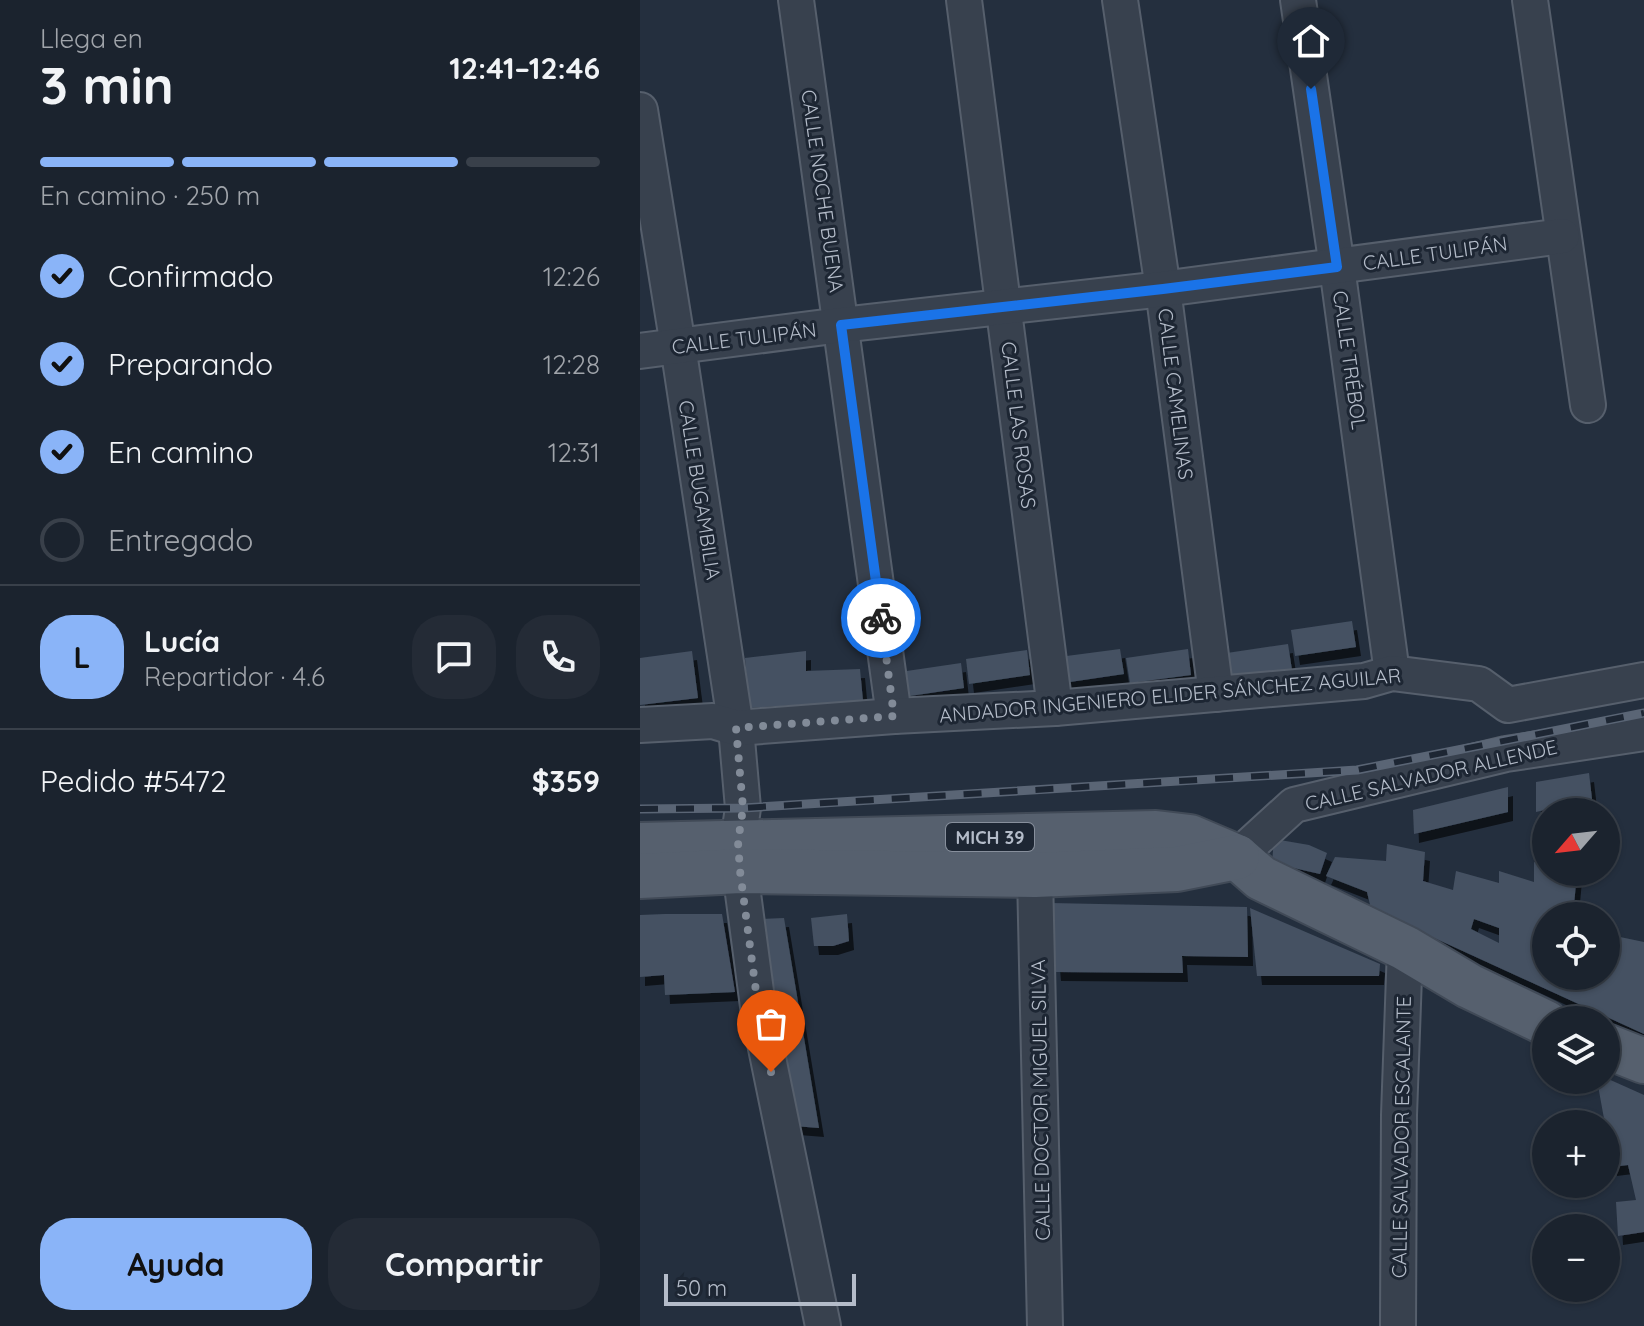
<!DOCTYPE html>
<html lang="es">
<head>
<meta charset="utf-8">
<style>
  body { margin:0; font-family:Quicksand,sans-serif; background:#242b36; color:#f1f3f6; height:100vh; display:flex; flex-direction:column; font-size:30px; white-space:nowrap }
  * { box-sizing:border-box; margin:0 }
  p { font-size:26px; color:#a0a4aa }
  .icon { flex:none; width:44px; height:44px; fill:none; stroke:currentColor; stroke-width:2; stroke-linecap:round; stroke-linejoin:round }
  .map { position:relative; flex:1; overflow:hidden }
  .side { display:flex; flex-direction:column; background:#1b232e; width:640px }
  .side>* { flex:none }
  .needle { width:52px; rotate:242deg }
  .controls { position:absolute; left:892px; top:798px; display:grid; gap:16px }
  .controls a { display:grid; place-items:center; width:88px; height:88px; border-radius:50%; background:#1b232e; box-shadow:0 2px 6px #0004,0 0 0 2px #39404a; font-size:40px }
  .scale { position:absolute; left:24px; bottom:20px; width:192px; box-sizing:border-box; padding-left:8px; border:4px solid #b4bcc9; border-top:0; font-size:22px; line-height:28px; white-space:nowrap; color:#b4bcc9; -webkit-text-stroke:6px #1d2633; paint-order:stroke }
  .pin { position:absolute; display:grid; place-items:center; width:68px; height:68px; color:#fff; margin:-82px -34px; border-radius:50% 50% 50% 0; rotate:-45deg; box-shadow:0 0 8px #0007 }
  .pin .icon { rotate:45deg }
  .courier { position:absolute; display:grid; place-items:center; width:80px; height:80px; margin:-40px; border:6px solid #1a73e8; border-radius:50%; background:#fff; color:#222; box-shadow:0 2px 10px #0007 }
  .headline em { font-style:normal; font-weight:700 }
  .headline div { display:flex; flex-direction:column-reverse }
  .headline { display:flex; align-items:center; justify-content:space-between; height:136px; padding:0 40px }
  h1 { font-size:52px; font-weight:700; line-height:60px }
  .bar { display:grid; grid-template-columns:repeat(4,1fr); gap:12px 8px; align-content:center; height:96px; padding:0 40px }
  .bar i { height:10px; border-radius:6px; background:#39404a }
  .bar .current { background:#8ab4f8 }
  .bar p { grid-column:span 4 }
  .line { display:flex; align-items:center; gap:20px; padding:0 40px; border-top:2px solid #39404a }
  .line div { flex:1 }
  .round { display:grid; place-items:center; flex:none; width:84px; height:84px; border-radius:32px; background:#242b36 }
  ol { padding:0 40px; list-style:none }
  li { display:flex; align-items:center; gap:24px; height:88px }
  li p { margin-inline-start:auto }
  li .icon { padding:8px; border-radius:50%; background:#8ab4f8; color:#111; stroke-width:4 }
  li:last-child { color:#a0a4aa }
  li i { width:44px; height:44px; border:4px solid #39404a; border-radius:50% }
  .button { display:flex; gap:16px; margin-top:auto; padding:16px 40px }
  .button a { flex:1; height:92px; border-radius:32px; background:#8ab4f8; color:#111; font-size:32px; font-weight:700; line-height:92px; text-align:center }
  .button a+a { background:#242b36; color:#f1f3f6 }
  main { display:flex; flex:1; min-height:0 }
  .map>svg:first-child { display:block }
  .building { fill:#455162; fill-rule:evenodd; filter:url(#shadow) }
  .lines { fill:none; stroke-linecap:round; stroke-linejoin:round }
  .minor-casing { stroke:#565f6c; stroke-width:38 }
  .major-casing { stroke:#414a57; stroke-width:48 }
  .minor { stroke:#38414e; stroke-width:34 }
  .major { stroke:#56606e; stroke-width:44 }
  .rail-casing { stroke:#5a6575; stroke-width:9 }
  .rail { stroke:#1d2633; stroke-width:6; stroke-dasharray:18; stroke-linecap:butt }
  .done { stroke:#828b98; stroke-width:8; stroke-dasharray:0 14.4 }
  .route { stroke:#1a73e8; stroke-width:10 }
  .labels { text-anchor:middle; dominant-baseline:central; stroke-width:6; stroke-linejoin:round; paint-order:stroke }
  .shield { fill:#1d2633; stroke:#878f9c; stroke-width:2 }
  .shield-label { font-size:18px; font-weight:bold; fill:#b4bcc9 }
  .street-label { font-size:20px; fill:#b4bcc9; stroke:#1d2633 }
</style>
</head>
<body>
<main>
<section class="side">
<div class="headline"><div><h1>3 min</h1><p>Llega en</p></div><em>12:41–12:46</em></div>
<div class="bar"><i class="current"></i><i class="current"></i><i class="current"></i><i></i><p>En camino · 250 m</p></div>
<ol>
<li><svg class="icon" aria-label="check" viewBox="0 0 24 24"><path d="M5 12l5 5 9-10"/></svg>Confirmado<p>12:26</p></li>
<li><svg class="icon" aria-label="check" viewBox="0 0 24 24"><path d="M5 12l5 5 9-10"/></svg>Preparando<p>12:28</p></li>
<li><svg class="icon" aria-label="check" viewBox="0 0 24 24"><path d="M5 12l5 5 9-10"/></svg>En camino<p>12:31</p></li>
<li><i></i>Entregado</li>
</ol>
<div class="line" style="height:144px"><b class="round" style="background:#8ab4f8;color:#111">L</b><div><b>Lucía</b><p>Repartidor · 4.6</p></div><a class="round"><svg class="icon" aria-label="chat" viewBox="0 0 24 24"><path d="M4 5h16v11H9l-5 4z"/></svg></a><a class="round"><svg class="icon" aria-label="phone" viewBox="0 0 24 24"><path d="M5 4h4l2 5-3 2q2 4 5 5l2-3 5 2v4C11 20 4 13 5 4z"/></svg></a></div>
<div class="line" style="height:104px"><div>Pedido #5472</div><b>$359</b></div>
<div class="button"><a>Ayuda</a><a>Compartir</a></div>
</section>
<div class="map">
<svg width="1004" height="1326" viewBox="0 0 1004 1326">
  <defs>
    <filter id="shadow"><feDropShadow dx="5" dy="9" stdDeviation="0" flood-color="#0009"/></filter>
  </defs>
  <rect width="100%" height="100%" fill="#242f3e"/>
  <!-- building -->
  <g class="building">
    <path d="M712,621L716,647L655,656L651,630Z"/>
    <path d="M648,644L652,670L591,678L587,653Z"/>
    <path d="M480,649L484,674L423,683L419,657Z"/>
    <path d="M548,649L551,675L490,683L486,658Z"/>
    <path d="M387,650L390,675L329,684L326,659Z"/>
    <path d="M52,651L58,698L0,705V658Z"/>
    <path d="M166,651V671L220,669L223,701L109,708L105,658Z"/>
    <path d="M321,663L324,688L263,697L260,672Z"/>
    <path d="M949,773L952,799L896,812V782Z"/>
    <path d="M868,787V812L774,834L773,810Z"/>
    <path d="M634,839L669,845L687,853L680,874L632,863Z"/>
    <path d="M747,844L785,852L783,881L813,890L816,871L859,883V871L894,882V862L906,865V872H937L933,916H906V976H966V931L980,937L1004,942V1034L731,909L727,892L686,876L695,857L746,861ZM834,919L859,928V943L831,929Z"/>
    <path d="M410,903L607,907L608,957L542,956L543,973L416,972Z"/>
    <path d="M610,908L740,964L739,976H617Z"/>
    <path d="M25,914H82L95,992L25,995L24,975L0,977V915Z"/>
    <path d="M207,914L209,941L193,946H174L171,918Z"/>
    <path d="M144,918L179,1128L154,1126L121,919Z"/>
    <path d="M966,1078L1004,1095V1232L978,1236L976,1202L996,1200L988,1165L972,1167L966,1124H965L957,1080H966Z"/>
  </g>
  <g class="lines">
    <defs>
      <g id="minor">
        <path d="M156,0L254,716"/>
        <path d="M324,0L415,708"/>
        <path d="M480,0L523,289L576,694"/>
        <path d="M658,0L697,267L752,673"/>
        <path d="M890,0L948,405"/>
        <path d="M0,110L38,346L96,728L103,808L98,842L100,871L119,1014L183,1326"/>
        <path d="M0,351L201,325L523,289L922,236"/>
        <path d="M0,725L73,721L96,728L254,716L415,708L724,681L752,673L839,684L868,705L1004,680"/>
        <path d="M597,857L654,805L866,754L1004,733"/>
        <path d="M395,875L405,1326"/>
        <path d="M758,1326L759,1115L765,948"/>
      </g>
      <g id="major">
        <path d="M0,845L516,833L550,837L597,857L621,878L765,948L829,986L906,1023"/>
        <path d="M0,876L100,871L395,875L537,869L597,857"/>
        <path d="M966,1046L1004,1061"/>
      </g>
    </defs>
    <!-- minor casing -->
    <use href="#minor" class="minor-casing"/>
    <!-- major casing -->
    <use href="#major" class="major-casing"/>
    <!-- minor -->
    <use href="#minor" class="minor"/>
    <!-- major -->
    <use href="#major" class="major"/>
    <defs>
      <path id="rail" d="M0,809L103,808L717,770L1004,713"/>
    </defs>
    <!-- rail casing -->
    <use href="#rail" class="rail-casing"/>
    <!-- rail -->
    <use href="#rail" class="rail"/>
  </g>
  <g class="lines">
    <!-- done -->
    <path class="done" d="M131,1072L119,1014L100,871L98,842L103,808L96,728L254,716L241,618"/>
    <!-- route -->
    <path class="route" d="M241,618L201,325L523,289L697,267L671,89"/>
  </g>
  <g class="labels">
    <!-- shield labels -->
    <rect class="shield" x="306" y="823" width="88" height="28" rx="6"/>
    <g class="shield-label">
      <text x="350" y="837">MICH 39</text>
    </g>
    <!-- street labels -->
    <g class="street-label">
      <text transform="translate(183 191) rotate(82)">CALLE NOCHE BUENA</text>
      <text transform="translate(795 253) rotate(-8)">CALLE TULIPÁN</text>
      <text transform="translate(104 338) rotate(-7)">CALLE TULIPÁN</text>
      <text transform="translate(710 360) rotate(82)">CALLE TRÉBOL</text>
      <text transform="translate(536 394) rotate(83)">CALLE CAMELINAS</text>
      <text transform="translate(379 425) rotate(83)">CALLE LAS ROSAS</text>
      <text transform="translate(60 490) rotate(81)">CALLE BUGAMBILIA</text>
      <text transform="translate(530 695) rotate(-5)">ANDADOR INGENIERO ELIDER SÁNCHEZ AGUILAR</text>
      <text transform="translate(791 775) rotate(-13)">CALLE SALVADOR ALLENDE</text>
      <text transform="translate(400 1100) rotate(-91)">CALLE DOCTOR MIGUEL SILVA</text>
      <text transform="translate(761 1137) rotate(-89)">CALLE SALVADOR ESCALANTE</text>
    </g>
  </g>
</svg>
<div class="controls">
<a><svg class="needle" viewBox="-14 -14 28 28"><path d="M0-13l5 13h-10z" fill="#e53935"/><path d="M0 13l5-13h-10z" fill="#a0a4aa"/></svg></a>
<a><svg class="icon" aria-label="locate" viewBox="0 0 24 24"><circle cx="12" cy="12" r="6"/><path d="M12 2v4M12 18v4M2 12h4M18 12h4"/></svg></a>
<a><svg class="icon" aria-label="layers" viewBox="0 0 24 24"><path d="M12 4l9 5-9 5-9-5zM3 14l9 5 9-5"/></svg></a>
<a>+</a>
<a>−</a>
</div>
<div class="scale">50 m</div>
<div class="pin" style="left:131px;top:1072px;background:#ea580c"><svg class="icon" aria-label="bag" viewBox="0 0 24 24"><path d="M5 8h14l-1 12H6zM9 8a3 3 0 0 1 6 0"/></svg></div>
<div class="pin" style="left:671px;top:89px;background:#1f2937"><svg class="icon" aria-label="home" viewBox="0 0 24 24"><path d="M3 11l9-7 9 7M6 9v11h12V9"/></svg></div>
<div class="courier" style="left:241px;top:618px"><svg class="icon" aria-label="bike" viewBox="0 0 24 24"><circle cx="6" cy="16" r="4"/><circle cx="18" cy="16" r="4"/><path d="M6 16l4-8h5l3 8M10 8l3 8H6M13 5h3"/></svg></div>
</div>
</main>
</body>
</html>
